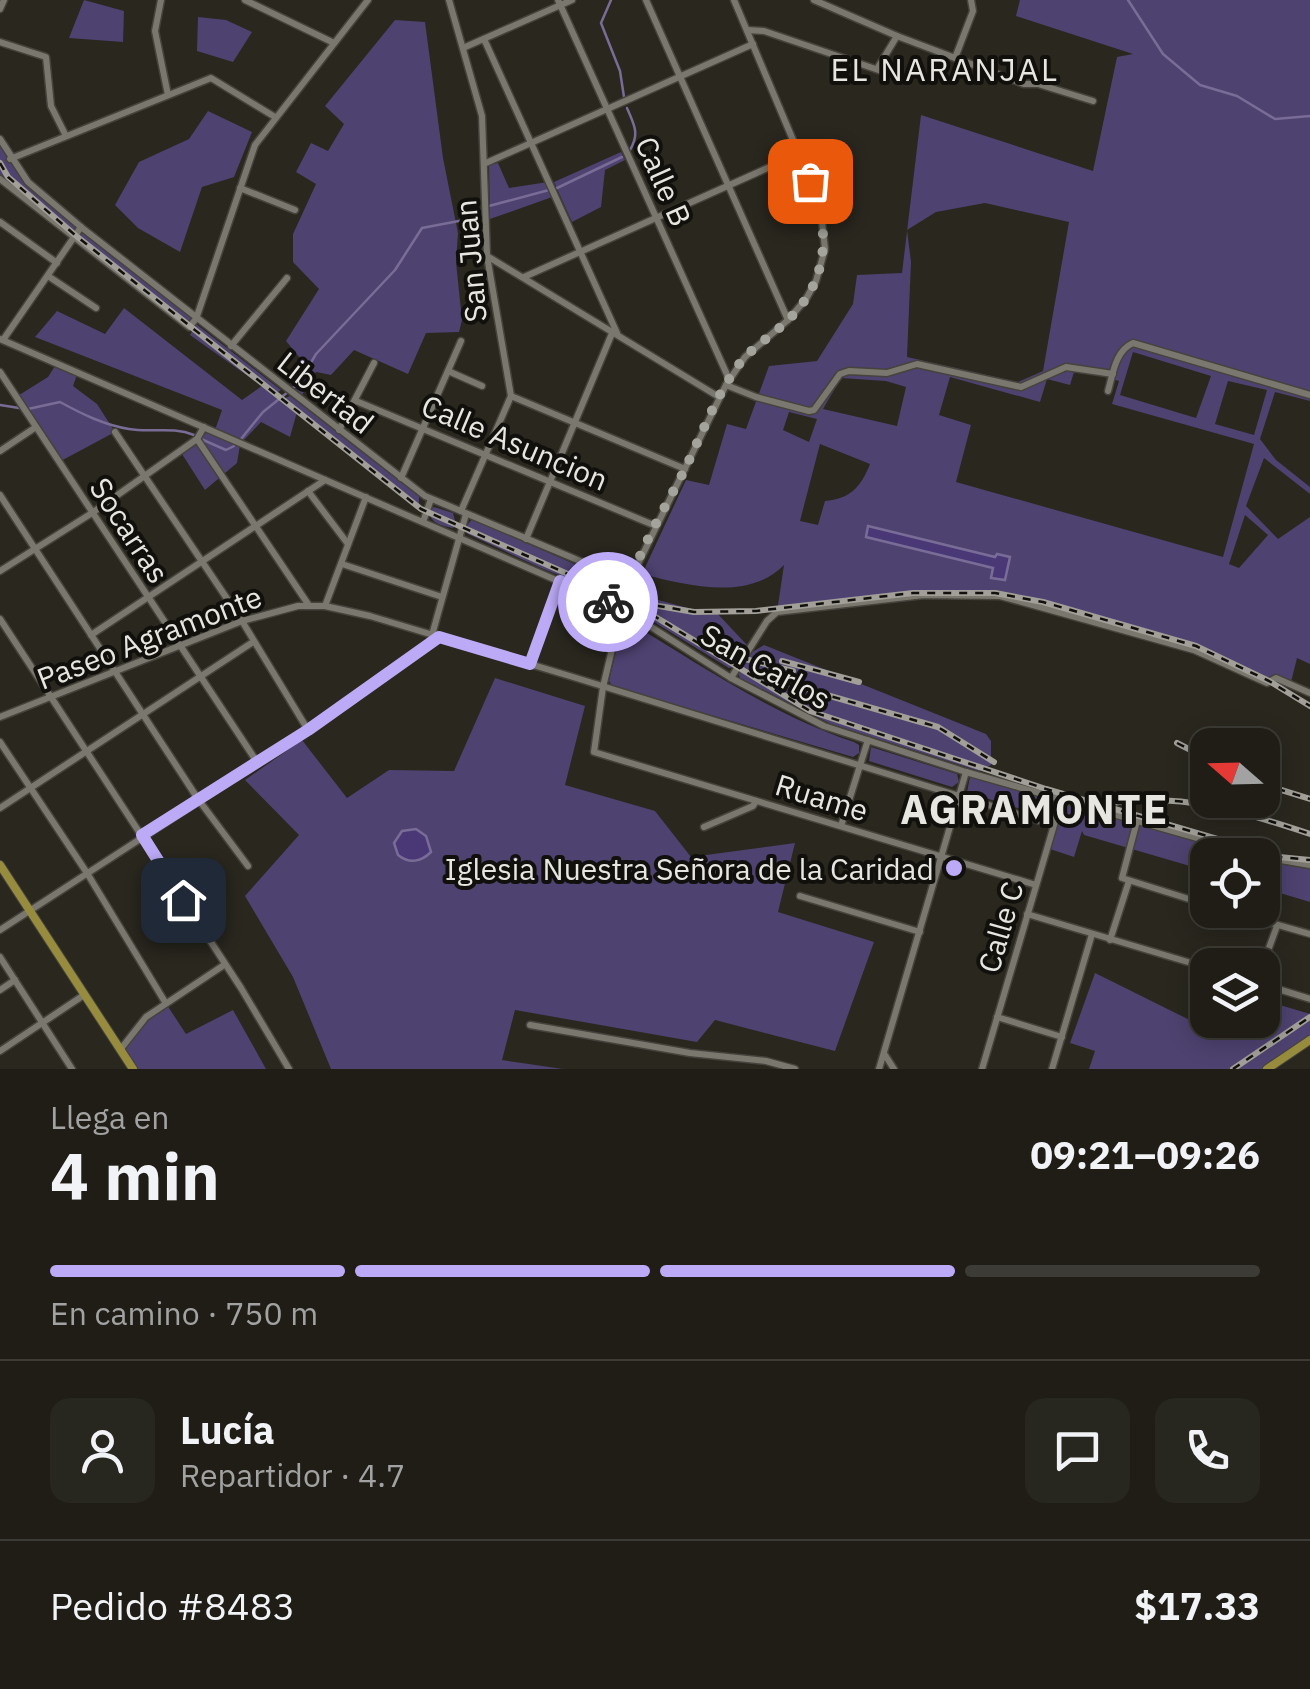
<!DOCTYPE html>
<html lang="es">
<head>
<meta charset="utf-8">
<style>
  body { margin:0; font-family:"IBM Plex Sans",sans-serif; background:#27261f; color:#f1f3f6; height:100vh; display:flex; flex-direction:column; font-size:38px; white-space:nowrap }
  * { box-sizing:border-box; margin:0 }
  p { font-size:32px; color:#a1a2a1 }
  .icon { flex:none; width:55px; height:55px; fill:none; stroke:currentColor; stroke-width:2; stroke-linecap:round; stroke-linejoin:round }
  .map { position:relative; height:1069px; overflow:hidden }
  .panel { display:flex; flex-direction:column; background:#1f1d16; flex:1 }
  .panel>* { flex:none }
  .needle { width:65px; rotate:290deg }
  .fabs { position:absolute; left:1190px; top:728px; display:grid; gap:20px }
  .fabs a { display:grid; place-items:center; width:90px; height:90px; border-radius:20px; background:#1f1d16; box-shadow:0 5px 25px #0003,0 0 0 2px #3c3b35; font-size:50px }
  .pin { position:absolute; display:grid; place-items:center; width:85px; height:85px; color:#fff; margin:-42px; border-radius:20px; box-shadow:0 5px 15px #0006 }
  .courier { position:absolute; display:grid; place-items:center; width:100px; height:100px; margin:-50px; border:8px solid #bcaaf6; border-radius:50%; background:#fff; color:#222; box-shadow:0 2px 12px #0007 }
  .summary em { font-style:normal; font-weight:700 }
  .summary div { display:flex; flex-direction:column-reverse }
  .summary { display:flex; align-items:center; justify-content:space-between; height:170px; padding:0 50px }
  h1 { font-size:65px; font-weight:700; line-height:75px }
  .bar { display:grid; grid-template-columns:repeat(4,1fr); gap:15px 10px; align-content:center; height:120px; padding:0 50px }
  .bar i { height:12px; border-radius:8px; background:#3c3b35 }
  .bar .current { background:#bcaaf6 }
  .bar p { grid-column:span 4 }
  .line { display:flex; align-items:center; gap:25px; padding:0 50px; border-top:2px solid #3c3b35 }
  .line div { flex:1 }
  .round { display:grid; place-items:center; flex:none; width:105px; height:105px; border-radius:20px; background:#27261f }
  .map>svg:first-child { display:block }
  .green { fill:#4e4270; fill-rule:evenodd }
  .water { fill:#4a3876; stroke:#796c96; stroke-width:2.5 }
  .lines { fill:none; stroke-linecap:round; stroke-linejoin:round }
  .stream { stroke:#796c96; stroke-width:2.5 }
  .minor-casing { stroke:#45433c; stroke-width:9 }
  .major-casing { stroke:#45433c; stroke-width:10 }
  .minor { stroke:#7a786e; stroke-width:6 }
  .major { stroke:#978b3d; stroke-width:8 }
  .rail-casing { stroke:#a19f98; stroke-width:6 }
  .rail { stroke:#11100c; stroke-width:2.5; stroke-dasharray:8; stroke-linecap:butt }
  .done { stroke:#a4a39c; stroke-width:10; stroke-dasharray:0 18 }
  .route { stroke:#bcaaf6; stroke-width:12 }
  .poi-dot { fill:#bcaaf6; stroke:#11100c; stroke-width:4 }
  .labels { text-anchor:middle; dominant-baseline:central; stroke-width:8; stroke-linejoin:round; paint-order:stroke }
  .street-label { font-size:30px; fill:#e7e6e0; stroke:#11100c }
  .poi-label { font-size:30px; fill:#e7e6e0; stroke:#11100c; text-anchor:end }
  .neighbourhood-label { font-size:32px; letter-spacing:2.5px; fill:#e7e6e0; stroke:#11100c }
  .district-label { font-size:40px; font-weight:bold; letter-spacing:2.5px; fill:#e7e6e0; stroke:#11100c }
</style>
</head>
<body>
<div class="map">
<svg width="1310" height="1069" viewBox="0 0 1310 1069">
  <rect width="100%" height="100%" fill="#29271e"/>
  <!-- green -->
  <g class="green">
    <path d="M84,0L124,11L123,42L69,38Z"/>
    <path d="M1020,0H1310V401L1275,392L1260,439L1276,460L1310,487V494L1264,458L1246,506L1278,539L1310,517V664L1297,658L1291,682L1271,680L1220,659L995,593H912L777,612L784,565C748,602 686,585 642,574L686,480L709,485L727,424L746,429L769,366L817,361L853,304L857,275L902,273L921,115L1093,171L1117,57L1133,54L1016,16ZM985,203L1069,222L1043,371L1018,382L907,357L911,262L907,230L936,212ZM1133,352L1211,376L1196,418L1120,395ZM1075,369L1119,381L1112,404L1254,444L1223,557L956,482L971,425L939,415L950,377L1040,402L1047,379L1070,385ZM841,378L886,381L906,387L897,426L823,409ZM1228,381L1267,390L1254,435L1215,424ZM789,412L817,419L809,442L783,430ZM820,444L870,464C861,487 850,499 825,501L818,525L800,521ZM1245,515L1268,535L1239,568L1229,564Z"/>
    <path d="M198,17L226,20L252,32L233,62L197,51Z"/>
    <path d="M395,20L425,22L443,158L458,233L456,262L462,320L459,332L426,333L408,374L354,350L331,375L316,372L302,395L286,379L300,358L286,341L319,289L293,262V234L316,184L296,172L311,143L328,151L344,124L325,106Z"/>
    <path d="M208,111L252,132L234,177L202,187L180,252L138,228L115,205L139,162L189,139Z"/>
    <path d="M0,138L28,182L196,319L192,326L0,179Z"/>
    <path d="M621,152L625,160L605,170L601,207L572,222L554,182Z"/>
    <path d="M498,163L509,188L548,182L555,196L490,219L489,165Z"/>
    <path d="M124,308L242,400L262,386L190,335L196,324L281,390L275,394L281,400L290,396L419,496V504L393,488L297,412L290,437L261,422L244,440L221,435L240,445L237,463L205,490L180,451L206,433H214L222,410L35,337L57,311L105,334Z"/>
    <path d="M57,363L78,372L73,386L97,404L115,432L59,462L16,397L48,377Z"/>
    <path d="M434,507L453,513L456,525L453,528C442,526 430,523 429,511Z"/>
    <path d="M472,519L624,586L620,599L541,568L468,534L465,528Z"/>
    <path d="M633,593L691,609L715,611L747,645L734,667L729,668L636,611L630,606Z"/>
    <path d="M629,622C702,666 773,715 854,742L859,745V753L853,757L612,686L609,681L622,626Z"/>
    <path d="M764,645L986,734L991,741V765L979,771L831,724L740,678L738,673L749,654Z"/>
    <path d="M495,678L585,706L565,785L655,811L691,857L795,843L778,912L874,942L835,1051L715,1020L697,1042L515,1010L502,1060L563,1069H331L293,977L245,896L299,835L245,780L302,740L347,798L389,770L454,771Z"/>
    <path d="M871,747L957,774L959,782L952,787L869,761Z"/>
    <path d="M970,777L1053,801L1049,818L967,792Z"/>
    <path d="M1062,798L1257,855H1208L1207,871L1084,835L1082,831L1074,857L1047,848Z"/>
    <path d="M1262,857L1310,865V902L1263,888Z"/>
    <path d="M1095,973L1222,1036L1229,1020H1262L1263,1000L1310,1014V1041L1270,1069H1089L1095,1051L1070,1043Z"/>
    <path d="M165,1002L186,1034L233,1010L266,1069H132L118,1048Z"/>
  </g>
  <!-- water -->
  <g class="water">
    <path d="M868,526L995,557L997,554L1010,557L1005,580L991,578L993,568L866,537Z"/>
    <path d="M416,829L426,836L431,852C421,862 409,864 398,855L394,843L402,831Z"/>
  </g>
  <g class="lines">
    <!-- stream -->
    <g class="stream">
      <path d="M611,0L601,23L620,71L624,97"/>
      <path d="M1128,0L1163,54L1200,85L1237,96L1275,119L1310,116"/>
      <path d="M627,108C634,125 640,133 630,150"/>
      <path d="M555,189L622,157"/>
      <path d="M489,206L549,190"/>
      <path d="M0,405L19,408"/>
      <path d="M28,409L60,402C82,414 104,425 129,429C151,433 172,426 194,435"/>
      <path d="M201,439L226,450L234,446"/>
      <path d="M241,439L263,412L299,383L316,354L395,270L422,228L464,220L482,209"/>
    </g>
    <defs>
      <g id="minor">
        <path d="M161,0L155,31L168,95"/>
        <path d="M245,0L334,43"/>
        <path d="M449,0L482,116L487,256L511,396L461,511"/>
        <path d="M558,0L729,379"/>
        <path d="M646,0L788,320"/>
        <path d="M734,0L820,204L825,249L816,281L806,299L788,320L745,357L726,385L637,566L624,599L603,687L594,752L1036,885"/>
        <path d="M814,0L897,36L1024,84H1038L1093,101"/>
        <path d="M0,9L4,0"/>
        <path d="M747,30L764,31L899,77"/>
        <path d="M484,39L617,333"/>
        <path d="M0,42L46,57L51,106L66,136"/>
        <path d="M463,48L572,0"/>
        <path d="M955,58L973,11L971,0"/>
        <path d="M877,69L897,36"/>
        <path d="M0,139L28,182L81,227L425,496L630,582"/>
        <path d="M10,159L211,78L275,117"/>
        <path d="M486,163L753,44"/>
        <path d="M0,179L189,327L196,319L255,145L368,0"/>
        <path d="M240,188L295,210"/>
        <path d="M0,222L57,263"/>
        <path d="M487,256L719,397"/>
        <path d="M48,276L96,308"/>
        <path d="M524,277L799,154"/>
        <path d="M0,339L623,609L731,678L824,726L966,772L1257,855"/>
        <path d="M3,340L81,227"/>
        <path d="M231,346L287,278"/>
        <path d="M448,371L482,386"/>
        <path d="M0,372L257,762"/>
        <path d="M726,385L756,397L809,411L814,410L840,374L849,371L887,373L917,364L1021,387L1066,367L1113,374"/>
        <path d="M1108,391C1113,374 1115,351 1133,343L1310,395"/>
        <path d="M511,396L685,469"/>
        <path d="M356,401L656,526"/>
        <path d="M339,430L374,363"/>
        <path d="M115,432L242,621L308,730"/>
        <path d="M197,439L308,604"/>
        <path d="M0,451L36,427"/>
        <path d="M401,478L461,341"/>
        <path d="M308,491L348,544"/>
        <path d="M0,495L198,799L248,866"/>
        <path d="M423,522L431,499"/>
        <path d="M526,539L613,331"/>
        <path d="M342,564L442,597"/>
        <path d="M0,571L92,513L197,439L204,427"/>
        <path d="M325,606L366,497"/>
        <path d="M0,619L241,988L289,1069"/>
        <path d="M91,635L325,480"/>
        <path d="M432,635L466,514"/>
        <path d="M530,663L560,581"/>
        <path d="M731,678L767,621L777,612L924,595L1000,596L1194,650L1267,683L1276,678L1310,693"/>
        <path d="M0,717L242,621L298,606H325L370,616L573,677L1053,825"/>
        <path d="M0,742L87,873L165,1002"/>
        <path d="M0,808L253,642"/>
        <path d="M1137,821L1122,878L1208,905"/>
        <path d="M841,826L868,740"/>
        <path d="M704,827L753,806L756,801"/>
        <path d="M1262,857L1310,865"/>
        <path d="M800,896L920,932"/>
        <path d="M1225,910L1310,934"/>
        <path d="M1027,914L1208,968"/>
        <path d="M0,930L308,730L439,637"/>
        <path d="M1110,940L1129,881"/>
        <path d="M0,957L72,1069"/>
        <path d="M1262,967L1277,926"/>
        <path d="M1262,984L1310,999"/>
        <path d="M0,990L15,980"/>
        <path d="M997,1017L1062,1037"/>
        <path d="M530,1025L690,1053L766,1061L795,1069"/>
        <path d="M120,1050L146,1017L224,965"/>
        <path d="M0,1051L84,995"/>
        <path d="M885,1055L894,1069"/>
        <path d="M879,1069L966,772"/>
        <path d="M982,1069L1062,798"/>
        <path d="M1052,1069L1092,934"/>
      </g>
      <g id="major">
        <path d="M0,865L133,1069"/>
        <path d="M1267,1069L1310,1040"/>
      </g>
    </defs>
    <!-- minor casing -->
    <use href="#minor" class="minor-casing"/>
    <!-- major casing -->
    <use href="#major" class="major-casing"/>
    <!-- minor -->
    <use href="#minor" class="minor"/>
    <!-- major -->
    <use href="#major" class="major"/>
    <defs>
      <g id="rail">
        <path d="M0,163L8,177L75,235L421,509L631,602L810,711L1046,789L1279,857L1310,860"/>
        <path d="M641,603L694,612L756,611L913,593H995L1043,602L1196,646L1269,681L1310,706"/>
        <path d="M725,654L793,671"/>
        <path d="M782,661L859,682"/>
        <path d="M771,679L938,727L994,762"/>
        <path d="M1177,743L1208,759"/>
        <path d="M1197,776L1208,779"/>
        <path d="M1262,784L1310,799"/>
        <path d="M1111,803C1181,792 1244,812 1310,834"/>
        <path d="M1233,1069L1310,1017"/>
      </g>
    </defs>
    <!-- rail casing -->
    <use href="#rail" class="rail-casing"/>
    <!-- rail -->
    <use href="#rail" class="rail"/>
  </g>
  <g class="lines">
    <!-- done -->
    <path class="done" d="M608,602L624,608C626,571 667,505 685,469C701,436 715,398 737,367C750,348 771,337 787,321C829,281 831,232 810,181"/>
    <!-- route -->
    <path class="route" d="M183,900L142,835L308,730L439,637L530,664L560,581L608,602"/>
  </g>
  <!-- markers -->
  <circle class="poi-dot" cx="954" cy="868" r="10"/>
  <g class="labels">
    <!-- street labels -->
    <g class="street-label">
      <text transform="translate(664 181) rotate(66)">Calle B</text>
      <text transform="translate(470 261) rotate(-95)">San Juan</text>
      <text transform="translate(326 392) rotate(38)">Libertad</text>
      <text transform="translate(515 442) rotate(23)">Calle Asuncion</text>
      <text transform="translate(130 530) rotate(57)">Socarras</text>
      <text transform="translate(149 637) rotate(-21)">Paseo Agramonte</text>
      <text transform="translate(766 666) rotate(29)">San Carlos</text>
      <text transform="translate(822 797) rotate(17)">Ruame</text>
      <text transform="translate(1000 927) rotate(-74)">Calle C</text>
    </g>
    <!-- poi labels -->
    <g class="poi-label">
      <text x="934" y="868">Iglesia Nuestra Señora de la Caridad</text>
    </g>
    <!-- neighbourhood labels -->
    <g class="neighbourhood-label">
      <text x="945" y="69">EL NARANJAL</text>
    </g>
    <!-- district labels -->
    <g class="district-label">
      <text x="1035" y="809">AGRAMONTE</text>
    </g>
  </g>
</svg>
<div class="fabs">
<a><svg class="needle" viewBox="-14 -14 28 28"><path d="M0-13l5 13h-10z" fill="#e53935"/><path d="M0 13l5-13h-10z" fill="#a1a2a1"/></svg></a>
<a><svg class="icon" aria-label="locate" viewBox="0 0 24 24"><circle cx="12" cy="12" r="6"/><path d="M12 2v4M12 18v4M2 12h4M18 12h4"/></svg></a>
<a><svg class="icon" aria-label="layers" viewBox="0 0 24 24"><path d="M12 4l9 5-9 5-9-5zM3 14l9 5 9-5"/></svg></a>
</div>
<div class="pin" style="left:810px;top:181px;background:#ea580c"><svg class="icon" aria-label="bag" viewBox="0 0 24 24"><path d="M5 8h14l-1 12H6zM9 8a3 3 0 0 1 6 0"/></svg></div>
<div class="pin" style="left:183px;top:900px;background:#1f2937"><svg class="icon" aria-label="home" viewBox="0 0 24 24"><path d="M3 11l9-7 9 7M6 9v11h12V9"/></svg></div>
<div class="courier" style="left:608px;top:602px"><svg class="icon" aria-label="bike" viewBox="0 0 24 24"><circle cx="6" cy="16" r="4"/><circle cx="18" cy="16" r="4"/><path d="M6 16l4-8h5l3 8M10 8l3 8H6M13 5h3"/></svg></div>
</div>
<section class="panel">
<div class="summary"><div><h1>4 min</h1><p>Llega en</p></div><em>09:21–09:26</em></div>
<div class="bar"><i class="current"></i><i class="current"></i><i class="current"></i><i></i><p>En camino · 750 m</p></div>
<div class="line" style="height:180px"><a class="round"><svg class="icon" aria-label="person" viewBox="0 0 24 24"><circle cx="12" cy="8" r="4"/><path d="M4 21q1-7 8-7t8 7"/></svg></a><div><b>Lucía</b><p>Repartidor · 4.7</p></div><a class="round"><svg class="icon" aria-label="chat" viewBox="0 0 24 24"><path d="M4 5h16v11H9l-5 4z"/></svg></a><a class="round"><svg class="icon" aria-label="phone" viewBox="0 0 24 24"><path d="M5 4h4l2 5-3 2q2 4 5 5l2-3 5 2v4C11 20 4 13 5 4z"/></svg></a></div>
<div class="line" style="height:130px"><div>Pedido #8483</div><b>$17.33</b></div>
</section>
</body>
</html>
